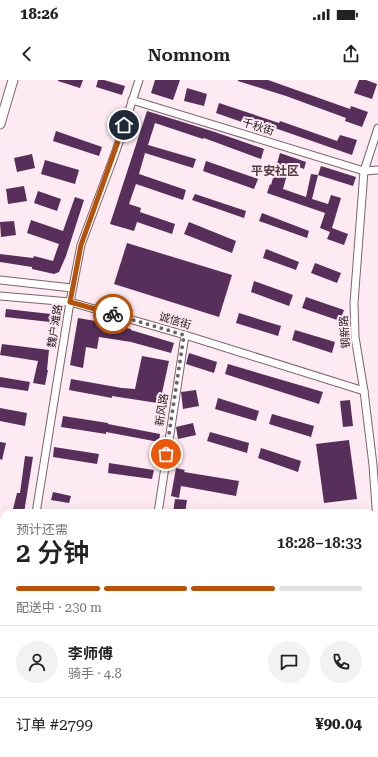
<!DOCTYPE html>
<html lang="zh">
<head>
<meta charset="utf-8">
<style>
  body { margin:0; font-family:"Roboto Serif","Noto Sans SC",serif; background:#f2f2f2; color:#222; height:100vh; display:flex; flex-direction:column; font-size:15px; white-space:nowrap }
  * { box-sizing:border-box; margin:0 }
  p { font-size:13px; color:#767676 }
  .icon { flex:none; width:22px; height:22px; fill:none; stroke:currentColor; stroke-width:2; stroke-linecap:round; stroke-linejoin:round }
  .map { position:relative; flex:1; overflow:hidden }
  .details { position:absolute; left:0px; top:429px; width:378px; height:248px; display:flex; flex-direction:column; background:#fff; border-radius:12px 12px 0 0; box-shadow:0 4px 16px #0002 }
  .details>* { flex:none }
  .pin { position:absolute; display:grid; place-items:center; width:34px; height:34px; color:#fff; margin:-17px; border:2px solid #fff; border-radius:50%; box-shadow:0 1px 4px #0007 }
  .courier { position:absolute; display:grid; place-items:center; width:40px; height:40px; margin:-20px; border:3px solid #b45309; border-radius:50%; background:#fff; color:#222; box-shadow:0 1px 5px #0007 }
  .head em { font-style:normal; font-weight:600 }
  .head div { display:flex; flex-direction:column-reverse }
  .head { display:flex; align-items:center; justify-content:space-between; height:68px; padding:0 16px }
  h1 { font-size:26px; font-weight:600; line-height:30px }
  .bar { display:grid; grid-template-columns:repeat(4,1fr); gap:6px 4px; align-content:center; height:48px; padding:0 16px }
  .bar i { height:5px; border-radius:3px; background:#e0e0e0 }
  .bar .active { background:#b45309 }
  .bar p { grid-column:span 4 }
  .line { display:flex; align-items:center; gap:10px; padding:0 16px; border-top:1px solid #e0e0e0 }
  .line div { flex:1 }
  .round { display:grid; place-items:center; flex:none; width:42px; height:42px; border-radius:21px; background:#f2f2f2 }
  .status { display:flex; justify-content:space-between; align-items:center; height:28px; padding:0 20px; background:#fff; direction:ltr }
  .status svg { height:11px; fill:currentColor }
  header { display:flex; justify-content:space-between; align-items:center; height:52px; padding:0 16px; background:#fff; font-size:18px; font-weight:600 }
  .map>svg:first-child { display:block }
  .building { fill:#572f5a }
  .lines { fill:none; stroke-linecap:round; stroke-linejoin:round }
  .minor-casing { stroke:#7e636e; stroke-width:9 }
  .tertiary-casing { stroke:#7e636e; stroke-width:11 }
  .minor { stroke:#fff; stroke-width:7 }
  .tertiary { stroke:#fff; stroke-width:9 }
  .done { stroke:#72636a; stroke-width:4; stroke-dasharray:0 7.2 }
  .route { stroke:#b45309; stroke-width:5 }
  .labels { text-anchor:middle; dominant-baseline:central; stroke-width:4; stroke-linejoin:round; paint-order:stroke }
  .street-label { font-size:11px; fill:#271b20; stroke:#feeaf2 }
  .neighbourhood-label { font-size:12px; font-weight:bold; fill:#523943; stroke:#feeaf2 }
</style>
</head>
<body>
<div class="status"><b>18:26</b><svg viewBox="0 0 49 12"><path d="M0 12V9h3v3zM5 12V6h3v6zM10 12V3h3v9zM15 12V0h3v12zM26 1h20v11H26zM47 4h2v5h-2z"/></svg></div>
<header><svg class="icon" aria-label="back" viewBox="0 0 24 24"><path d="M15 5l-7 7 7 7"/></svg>Nomnom<svg class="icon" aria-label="share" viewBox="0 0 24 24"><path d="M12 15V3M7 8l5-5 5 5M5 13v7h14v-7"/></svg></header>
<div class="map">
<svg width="378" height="677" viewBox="0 0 378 677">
  <rect width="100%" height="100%" fill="#feeaf2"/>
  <!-- building -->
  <g class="building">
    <path d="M58,0H83L80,8L58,1Z"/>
    <path d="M98,0H104L125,6L122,15L96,7Z"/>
    <path d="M155,0H180L173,20L151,13Z"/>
    <path d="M238,0H268L350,29L351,26L368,32L362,47L345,41L346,38L286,16L238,1Z"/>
    <path d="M359,0H366L377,4L372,19L354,13Z"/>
    <path d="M187,8L207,14L204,26L184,21Z"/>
    <path d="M219,23L279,43L280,41L337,61L340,55L357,60L352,75L269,46L267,51L216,33Z"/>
    <path d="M147,31L215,52L264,69L261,79L204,58L203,59L155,43L148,65L196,79L193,88L145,73L139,94L186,110L183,120L136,104L129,124L141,128L140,132L175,144L172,154L137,142L134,151L110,144Z"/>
    <path d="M56,51L102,67L99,76L53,61Z"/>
    <path d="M280,73L306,82L304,89L290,84L283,109L306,117L311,94L318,95L312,119L328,124L331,115L341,118L332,148L348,154L344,165L327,159L330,152L320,148L325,133L267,113L270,104L271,105Z"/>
    <path d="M32,74L35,88L17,92L14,78Z"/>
    <path d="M45,80L79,90L75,104L41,94Z"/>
    <path d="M206,81L258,99L254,109L203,91Z"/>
    <path d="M321,86L356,97L353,106L318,95Z"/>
    <path d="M24,106L27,121L8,124L6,109Z"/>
    <path d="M38,111L61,119L57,131L34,123Z"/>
    <path d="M195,114L246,131L244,138L192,120Z"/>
    <path d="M75,117L84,120L66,176L59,192L54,194L32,189V187L0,182V174L33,178L34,176L53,181L59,164L27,153L31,140L63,151Z"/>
    <path d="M262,133L309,151L307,158L259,141Z"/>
    <path d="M14,141L16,155L1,157L0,142Z"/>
    <path d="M189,142L236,161L232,173L184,154Z"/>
    <path d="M127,163L232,195L219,237L114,204Z"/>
    <path d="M266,169L299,182L296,190L263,178Z"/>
    <path d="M315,183L341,193L337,203L311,193Z"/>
    <path d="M254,201L293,215L289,226L251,212Z"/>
    <path d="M306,217L344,230L340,241L302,228Z"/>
    <path d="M6,229L51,234L50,242L5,237Z"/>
    <path d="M239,233L281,246L278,256L236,243Z"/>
    <path d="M78,238L113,244L112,245L131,249V250L174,263L171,273L131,262L99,257L97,269L86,267L83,288L70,285Z"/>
    <path d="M295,250L335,262L332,273L292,260Z"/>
    <path d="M2,264L49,270L47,290H48L45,305L33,303L38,281L0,275Z"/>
    <path d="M189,273L217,282L214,293L186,284Z"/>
    <path d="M142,276L169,281L162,313H165L164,324L112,316V318L69,310L71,299L122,308L135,309Z"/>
    <path d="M228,284L323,312L319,324L225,294Z"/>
    <path d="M0,297L30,302L28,311L0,307Z"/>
    <path d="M196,310L199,326L183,329L181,312Z"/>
    <path d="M218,318L259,331L256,341L215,329Z"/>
    <path d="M350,320L353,346L343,347L340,321Z"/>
    <path d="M0,328L27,333L25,346L0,341Z"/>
    <path d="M272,334L314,346L311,357L269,344Z"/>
    <path d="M63,336L108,343V344L160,354L159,362L106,352V354L61,347Z"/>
    <path d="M193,343L196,355L178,359L176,347Z"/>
    <path d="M210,352L249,363L247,373L207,361Z"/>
    <path d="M349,360L357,419L324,423L316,364Z"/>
    <path d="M0,362L6,363L2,380L0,379Z"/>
    <path d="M54,367L99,374L97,384L53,377Z"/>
    <path d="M261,368L301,381L298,392L258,378Z"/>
    <path d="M25,376L33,377L24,433H12L17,413H20Z"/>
    <path d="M109,383L154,390L152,399L108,393Z"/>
    <path d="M176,388L185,390L184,392L239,401L236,416L181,406L179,418L171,416Z"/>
    <path d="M53,412L71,416L69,423L51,420Z"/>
    <path d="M175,419L187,420L185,433H173Z"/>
  </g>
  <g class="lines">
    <defs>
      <g id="minor">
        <path d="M132,20L364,91L378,90"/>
        <path d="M378,48L364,91L354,223L355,257L364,311L373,385L378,456"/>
        <path d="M0,200L72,208"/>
        <path d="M0,216L70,222L185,255L364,311"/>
        <path d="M36,433L70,222L81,165L116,71L139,0"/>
        <path d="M158,433L185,255"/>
        <path d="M0,661L4,635"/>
        <path d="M121,677V673"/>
        <path d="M374,677L378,604"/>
      </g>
      <path id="tertiary" d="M0,44L13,0"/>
    </defs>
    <!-- minor casing -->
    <use href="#minor" class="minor-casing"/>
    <!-- tertiary casing -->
    <use href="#tertiary" class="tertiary-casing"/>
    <!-- minor -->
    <use href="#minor" class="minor"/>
    <!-- tertiary -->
    <use href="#tertiary" class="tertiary"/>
  </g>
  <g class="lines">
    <!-- done -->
    <path class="done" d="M113,234L184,255L166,374"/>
    <!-- route -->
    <path class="route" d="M113,234L70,222L81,165L124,45"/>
  </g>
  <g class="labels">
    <!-- street labels -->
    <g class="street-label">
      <text transform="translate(258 47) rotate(17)">千秋街</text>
      <text transform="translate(175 241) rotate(16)">诚信街</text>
      <text transform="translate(55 246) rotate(-81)">魏户滩路</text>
      <text transform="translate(345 252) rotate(-94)">钢新路</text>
      <text transform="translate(162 330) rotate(-81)">新风路</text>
    </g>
    <!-- neighbourhood labels -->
    <g class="neighbourhood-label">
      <text x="275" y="91">平安社区</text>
    </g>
  </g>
</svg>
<div class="pin" style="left:166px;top:374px;background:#ea580c"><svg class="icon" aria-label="bag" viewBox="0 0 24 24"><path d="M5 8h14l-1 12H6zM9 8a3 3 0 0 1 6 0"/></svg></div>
<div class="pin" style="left:124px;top:45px;background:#1f2937"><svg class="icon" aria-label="home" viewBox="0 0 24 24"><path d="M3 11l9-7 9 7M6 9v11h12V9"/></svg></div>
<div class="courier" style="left:113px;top:234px"><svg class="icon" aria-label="bike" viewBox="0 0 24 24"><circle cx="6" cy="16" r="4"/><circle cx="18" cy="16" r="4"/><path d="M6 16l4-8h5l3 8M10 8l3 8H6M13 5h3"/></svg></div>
<section class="details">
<div class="head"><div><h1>2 分钟</h1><p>预计还需</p></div><em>18:28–18:33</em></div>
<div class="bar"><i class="active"></i><i class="active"></i><i class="active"></i><i></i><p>配送中 · 230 m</p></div>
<div class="line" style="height:72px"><a class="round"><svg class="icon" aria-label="person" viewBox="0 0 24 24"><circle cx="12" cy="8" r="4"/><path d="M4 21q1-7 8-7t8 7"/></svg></a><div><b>李师傅</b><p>骑手 · 4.8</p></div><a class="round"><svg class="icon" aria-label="chat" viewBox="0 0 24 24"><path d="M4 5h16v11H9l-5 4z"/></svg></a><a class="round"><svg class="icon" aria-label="phone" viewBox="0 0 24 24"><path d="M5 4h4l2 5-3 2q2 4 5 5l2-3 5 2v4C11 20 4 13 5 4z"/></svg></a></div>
<div class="line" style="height:52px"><div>订单 #2799</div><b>¥90.04</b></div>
</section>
</div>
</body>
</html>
